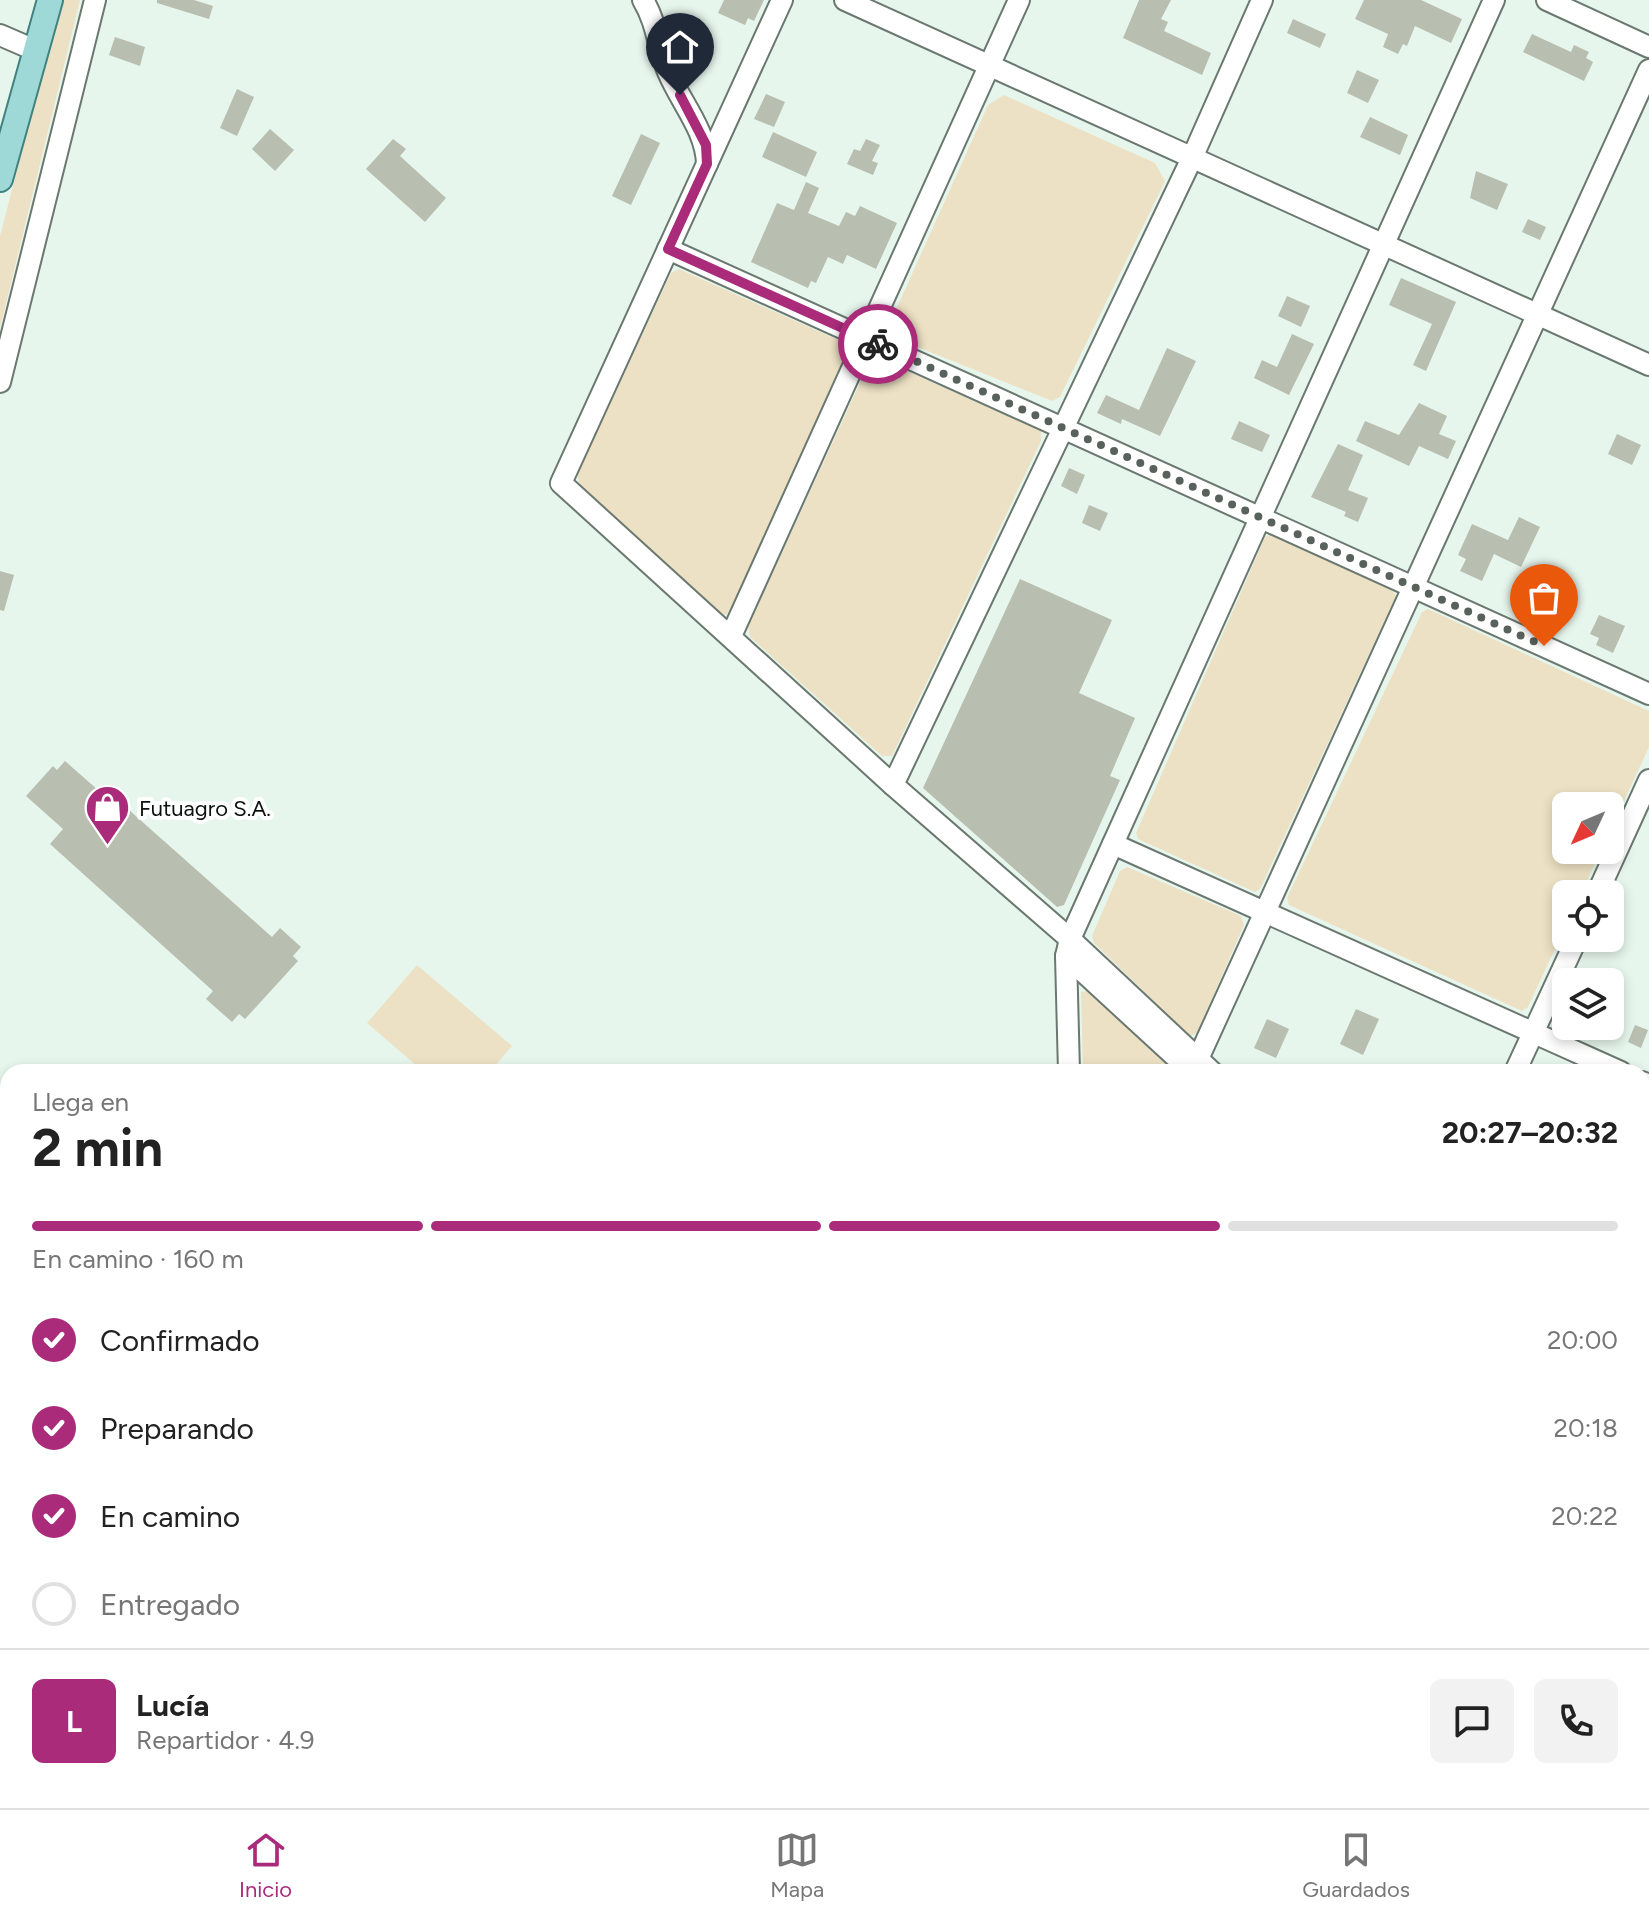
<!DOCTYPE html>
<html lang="es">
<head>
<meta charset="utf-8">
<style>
  body { margin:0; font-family:Figtree,sans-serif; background:#f2f2f2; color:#222; height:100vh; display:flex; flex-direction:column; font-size:30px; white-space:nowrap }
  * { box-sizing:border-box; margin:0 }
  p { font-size:26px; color:#767676 }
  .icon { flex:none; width:44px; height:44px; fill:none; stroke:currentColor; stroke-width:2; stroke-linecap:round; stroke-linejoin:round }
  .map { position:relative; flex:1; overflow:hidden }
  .details { position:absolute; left:0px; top:1064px; width:1650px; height:744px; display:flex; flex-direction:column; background:#fff; border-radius:24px 24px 0 0; box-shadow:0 4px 12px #0003 }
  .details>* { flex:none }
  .needle { width:52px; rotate:226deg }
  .fabs { position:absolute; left:1552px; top:792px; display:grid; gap:16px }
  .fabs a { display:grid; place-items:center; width:72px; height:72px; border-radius:12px; background:#fff; box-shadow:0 4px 12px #0003; font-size:40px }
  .pin { position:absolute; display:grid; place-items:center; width:68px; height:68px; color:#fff; margin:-82px -34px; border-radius:50% 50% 50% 0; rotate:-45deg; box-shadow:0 0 8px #0007 }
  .pin .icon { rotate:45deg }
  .courier { position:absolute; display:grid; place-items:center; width:80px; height:80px; margin:-40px; border:6px solid #a92b7a; border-radius:50%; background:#fff; color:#222; box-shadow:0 2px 10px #0007 }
  .overview em { font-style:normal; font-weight:700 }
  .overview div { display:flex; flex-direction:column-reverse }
  .overview { display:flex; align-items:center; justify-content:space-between; height:136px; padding:0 32px }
  h1 { font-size:52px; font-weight:700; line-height:60px }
  .bar { display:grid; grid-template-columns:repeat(4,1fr); gap:12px 8px; align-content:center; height:96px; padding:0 32px }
  .bar i { height:10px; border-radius:6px; background:#e0e0e0 }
  .bar .current { background:#a92b7a }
  .bar p { grid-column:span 4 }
  .line { display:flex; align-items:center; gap:20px; padding:0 32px; border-top:2px solid #e0e0e0 }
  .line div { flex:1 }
  .round { display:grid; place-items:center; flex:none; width:84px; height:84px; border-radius:12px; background:#f2f2f2 }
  ol { padding:0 32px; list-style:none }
  li { display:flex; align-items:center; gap:24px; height:88px }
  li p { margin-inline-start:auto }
  li .icon { padding:8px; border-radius:50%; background:#a92b7a; color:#fff; stroke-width:4 }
  li:last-child { color:#767676 }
  li i { width:44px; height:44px; border:4px solid #e0e0e0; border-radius:50% }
  .tabs { display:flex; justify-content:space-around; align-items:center; height:112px; border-top:2px solid #e0e0e0; background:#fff; font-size:22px; color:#767676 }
  .tabs a { display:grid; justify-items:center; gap:4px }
  .tabs .current { color:#a92b7a }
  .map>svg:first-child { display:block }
  .green { fill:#ece1c4 }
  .wetland { fill:url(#wetland-marsh) }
  .water { fill:url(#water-ripples); stroke:#8099a3; stroke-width:2 }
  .building { fill:#b8beb0 }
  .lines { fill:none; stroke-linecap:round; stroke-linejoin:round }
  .minor-casing { stroke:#6a7870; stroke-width:24 }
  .major-casing { stroke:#418280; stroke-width:28 }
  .minor { stroke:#fff; stroke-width:20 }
  .major { stroke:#9ed9d8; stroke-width:24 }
  .done { stroke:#59615c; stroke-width:8; stroke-dasharray:0 14.4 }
  .route { stroke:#a92b7a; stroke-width:10 }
  .labels { text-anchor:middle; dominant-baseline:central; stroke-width:8; stroke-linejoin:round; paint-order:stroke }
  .poi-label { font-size:22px; fill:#0c110e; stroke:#fff; text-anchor:start }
</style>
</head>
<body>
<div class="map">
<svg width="1649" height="1808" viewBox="0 0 1649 1808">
  <defs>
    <pattern id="wetland-marsh" width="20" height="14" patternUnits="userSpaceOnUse" patternTransform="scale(2)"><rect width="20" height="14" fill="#ece1c4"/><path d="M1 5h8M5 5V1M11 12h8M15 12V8" fill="none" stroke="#c9c0a7"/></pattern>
    <pattern id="water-ripples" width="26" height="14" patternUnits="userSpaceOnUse" patternTransform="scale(2)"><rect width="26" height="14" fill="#b2d3e3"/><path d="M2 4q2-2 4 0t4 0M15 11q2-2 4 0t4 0" fill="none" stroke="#98b4c2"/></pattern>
  </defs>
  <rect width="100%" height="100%" fill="#e7f6ed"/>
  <!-- green -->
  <g class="green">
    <path d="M61,0H80L0,328V236Z"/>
    <path d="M1004,95L1155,163L1165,181L1060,397L1052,401L895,338L889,325L988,105Z"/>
    <path d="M679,269L845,343L847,351L730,612L723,616L580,485L577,474L671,273Z"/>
    <path d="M878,358L1041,431V441L892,756H882L750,637L748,627L870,361Z"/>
    <path d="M1269,534L1393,591L1396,596L1260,889L1255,892L1138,839L1136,833L1265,537Z"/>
    <path d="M1428,609L1649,711V747L1610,831V806H1566V850H1601L1581,894H1566V925L1528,1007L1522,1011L1289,905L1287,898L1422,612Z"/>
    <path d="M1127,867L1241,916L1244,925L1197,1033L1190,1036L1094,943L1092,936L1120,871Z"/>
    <path d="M417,965L512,1046L490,1072H424L367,1023Z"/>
    <path d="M1088,991L1174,1071V1072H1083L1081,992Z"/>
    <path d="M781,1800H839L835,1808H789Z"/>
    <path d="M880,1800H1094L1095,1808H876Z"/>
  </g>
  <!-- wetland -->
  <path class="wetland" d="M39,1800H591L606,1808H43Z"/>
  <!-- water -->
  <path class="water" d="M0,1749L8,1760V1800H26L27,1808H0Z"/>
  <!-- building -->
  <g class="building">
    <path d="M157,0H194L213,6L209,19L157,3Z"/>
    <path d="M724,0H764L754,21L748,18L745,25L718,13Z"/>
    <path d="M1139,0H1171L1161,19L1168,22L1164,31L1211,53L1202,75L1123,38Z"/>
    <path d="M1364,0H1421L1462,19L1451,43L1415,26L1407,46L1403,44L1398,54L1383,47L1388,34L1355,19Z"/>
    <path d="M1293,19L1326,34L1320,48L1287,33Z"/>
    <path d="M1532,34L1571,52L1574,45L1589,52L1586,58L1593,62L1584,81L1523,52Z"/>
    <path d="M115,37L145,47L140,66L109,55Z"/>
    <path d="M1357,70L1379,80L1368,103L1347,93Z"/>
    <path d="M237,89L254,97L237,136L220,128Z"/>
    <path d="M766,94L785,102L774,127L754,119Z"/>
    <path d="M1370,117L1408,135L1400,155L1360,137Z"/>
    <path d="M270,129L294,150L275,171L252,149Z"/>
    <path d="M773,132L817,152L806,177L762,157Z"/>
    <path d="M641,134L660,143L631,205L612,196Z"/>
    <path d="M393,139L406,149L400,156L446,198L425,222L366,169Z"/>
    <path d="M866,139L880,145L872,161L878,163L873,175L847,164L854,149L860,151Z"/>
    <path d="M1476,171L1508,184L1497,210L1470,198Z"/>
    <path d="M806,182L819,188L808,213L839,226L846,212L855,216L860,206L897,223L876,269L847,255L843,264L828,257L816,283L811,281L808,288L751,262L777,203L794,210Z"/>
    <path d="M1528,219L1546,227L1540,240L1522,232Z"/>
    <path d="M1401,278L1456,302L1426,371L1413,365L1432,324L1389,305Z"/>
    <path d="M1287,296L1310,306L1301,327L1278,316Z"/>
    <path d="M1292,334L1314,344L1289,395L1254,378L1262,360L1277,367Z"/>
    <path d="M1167,348L1196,361L1160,436L1122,419L1121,424L1097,413L1106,395L1139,410Z"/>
    <path d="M1419,403L1447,416L1439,434L1456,441L1448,459L1419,446L1409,466L1356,441L1365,421L1399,435Z"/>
    <path d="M1239,421L1270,435L1262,452L1231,439Z"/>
    <path d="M1617,434L1641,445L1632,465L1608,454Z"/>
    <path d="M1338,444L1363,455L1348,490L1368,498L1358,522L1344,516L1346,512L1311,497Z"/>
    <path d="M1069,468L1085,475L1077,494L1061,486Z"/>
    <path d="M1089,505L1108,513L1100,531L1082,523Z"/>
    <path d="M1519,517L1540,527L1521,567L1494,554L1482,581L1460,571L1466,559L1458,555L1472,524L1508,540Z"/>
    <path d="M0,571L14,575L4,611L0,610Z"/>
    <path d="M1020,579L1112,620L1079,693L1135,718L1110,776L1120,780L1064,905L1057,907L923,788Z"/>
    <path d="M1554,602L1568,608L1562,622L1547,615Z"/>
    <path d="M1599,615L1625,626L1613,653L1596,645L1599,638L1590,634Z"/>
    <path d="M65,761L98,790L102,786L272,937L280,928L301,947L293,956L298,961L245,1019L239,1014L232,1022L206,999L213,991L50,844L63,829L26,796L53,766L57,770Z"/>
    <path d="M1356,1009L1379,1019L1363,1055L1340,1044Z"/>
    <path d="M1267,1019L1289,1029L1276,1058L1254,1048Z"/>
    <path d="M1635,1025L1648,1030L1641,1048L1628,1042Z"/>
  </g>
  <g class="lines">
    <defs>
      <g id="minor">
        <path d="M643,0C657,23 658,48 668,72C681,103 706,130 707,164"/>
        <path d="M782,0L561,483L893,785L1070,939L1212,1072"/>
        <path d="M845,0L1649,365"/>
        <path d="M1547,0L1649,47"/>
        <path d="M0,35L37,51"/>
        <path d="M668,249L1649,694"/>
        <path d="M0,382L95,0"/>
        <path d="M731,636L1019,0"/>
        <path d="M893,785L1192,158L1262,0"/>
        <path d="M1113,844L1621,1072"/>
        <path d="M1597,894L1649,780"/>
        <path d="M1066,956L1192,1072L1649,70"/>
        <path d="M1069,1072L1066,956L1070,939L1494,0"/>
        <path d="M1515,1072L1577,938"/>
        <path d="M1642,1082L1649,1085"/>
        <path d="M1642,1493L1649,1477"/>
        <path d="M1642,1709L1649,1712"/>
        <path d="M402,1800L411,1808"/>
        <path d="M1118,1800L1119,1808"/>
        <path d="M1296,1800L1312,1808"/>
        <path d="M1183,1808L1186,1800"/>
        <path d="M1499,1808L1503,1800"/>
      </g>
      <path id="major" d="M0,179L50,0"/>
    </defs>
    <!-- minor casing -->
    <use href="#minor" class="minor-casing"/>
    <!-- major casing -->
    <use href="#major" class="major-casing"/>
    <!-- minor -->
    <use href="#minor" class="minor"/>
    <!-- major -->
    <use href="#major" class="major"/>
  </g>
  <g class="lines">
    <!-- done -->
    <path class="done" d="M878,344L1544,646"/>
    <!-- route -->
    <path class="route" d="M680,95L706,145L707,164L668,249L878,344"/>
  </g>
  <!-- icons -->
  <defs>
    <symbol id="shop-pin" viewBox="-11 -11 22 30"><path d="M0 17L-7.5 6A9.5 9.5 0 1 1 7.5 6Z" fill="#a92b7a" stroke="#fff"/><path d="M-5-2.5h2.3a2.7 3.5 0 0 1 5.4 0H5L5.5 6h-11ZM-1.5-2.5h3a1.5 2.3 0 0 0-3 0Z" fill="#fff"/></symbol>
  </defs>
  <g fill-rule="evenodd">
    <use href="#shop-pin" x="82" y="782" width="51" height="69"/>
  </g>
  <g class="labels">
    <!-- poi labels -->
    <g class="poi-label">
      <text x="139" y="808">Futuagro S.A.</text>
    </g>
  </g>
</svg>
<div class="fabs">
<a><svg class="needle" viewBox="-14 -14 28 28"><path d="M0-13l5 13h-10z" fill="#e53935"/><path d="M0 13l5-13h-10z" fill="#767676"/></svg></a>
<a><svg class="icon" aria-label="locate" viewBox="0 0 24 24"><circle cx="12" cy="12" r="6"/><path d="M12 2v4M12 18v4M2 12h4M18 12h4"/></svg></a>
<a><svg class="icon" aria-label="layers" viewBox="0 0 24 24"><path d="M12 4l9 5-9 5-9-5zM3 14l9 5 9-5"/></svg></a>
</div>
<div class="pin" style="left:1544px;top:646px;background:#ea580c"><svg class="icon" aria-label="bag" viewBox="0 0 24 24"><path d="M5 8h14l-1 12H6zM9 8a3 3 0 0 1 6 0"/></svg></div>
<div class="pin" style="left:680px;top:95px;background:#1f2937"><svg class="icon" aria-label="home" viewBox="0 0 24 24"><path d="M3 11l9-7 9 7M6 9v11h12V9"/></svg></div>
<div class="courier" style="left:878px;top:344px"><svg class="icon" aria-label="bike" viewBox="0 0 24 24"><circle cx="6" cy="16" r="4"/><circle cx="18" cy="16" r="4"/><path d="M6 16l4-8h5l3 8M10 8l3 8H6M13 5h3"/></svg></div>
<section class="details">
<div class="overview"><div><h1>2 min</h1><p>Llega en</p></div><em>20:27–20:32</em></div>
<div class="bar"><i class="current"></i><i class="current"></i><i class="current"></i><i></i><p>En camino · 160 m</p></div>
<ol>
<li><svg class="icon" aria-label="check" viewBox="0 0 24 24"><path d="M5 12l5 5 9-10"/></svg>Confirmado<p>20:00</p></li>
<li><svg class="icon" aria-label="check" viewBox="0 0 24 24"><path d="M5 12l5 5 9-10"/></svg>Preparando<p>20:18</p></li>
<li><svg class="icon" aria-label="check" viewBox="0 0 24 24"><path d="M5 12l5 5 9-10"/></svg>En camino<p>20:22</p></li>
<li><i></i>Entregado</li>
</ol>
<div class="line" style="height:144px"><b class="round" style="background:#a92b7a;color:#fff">L</b><div><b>Lucía</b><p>Repartidor · 4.9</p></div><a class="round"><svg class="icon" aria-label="chat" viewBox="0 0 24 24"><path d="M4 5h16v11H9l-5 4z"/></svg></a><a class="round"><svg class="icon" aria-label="phone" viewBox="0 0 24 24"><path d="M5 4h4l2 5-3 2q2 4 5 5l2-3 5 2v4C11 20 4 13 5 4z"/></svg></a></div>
</section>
</div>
<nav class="tabs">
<a class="current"><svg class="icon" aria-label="home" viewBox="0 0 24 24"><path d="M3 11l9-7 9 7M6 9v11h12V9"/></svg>Inicio</a>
<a><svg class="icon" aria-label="map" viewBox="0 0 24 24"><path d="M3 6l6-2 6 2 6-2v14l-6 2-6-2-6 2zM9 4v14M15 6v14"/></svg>Mapa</a>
<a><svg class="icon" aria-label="saved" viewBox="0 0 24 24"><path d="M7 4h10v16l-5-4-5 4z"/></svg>Guardados</a>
</nav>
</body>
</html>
